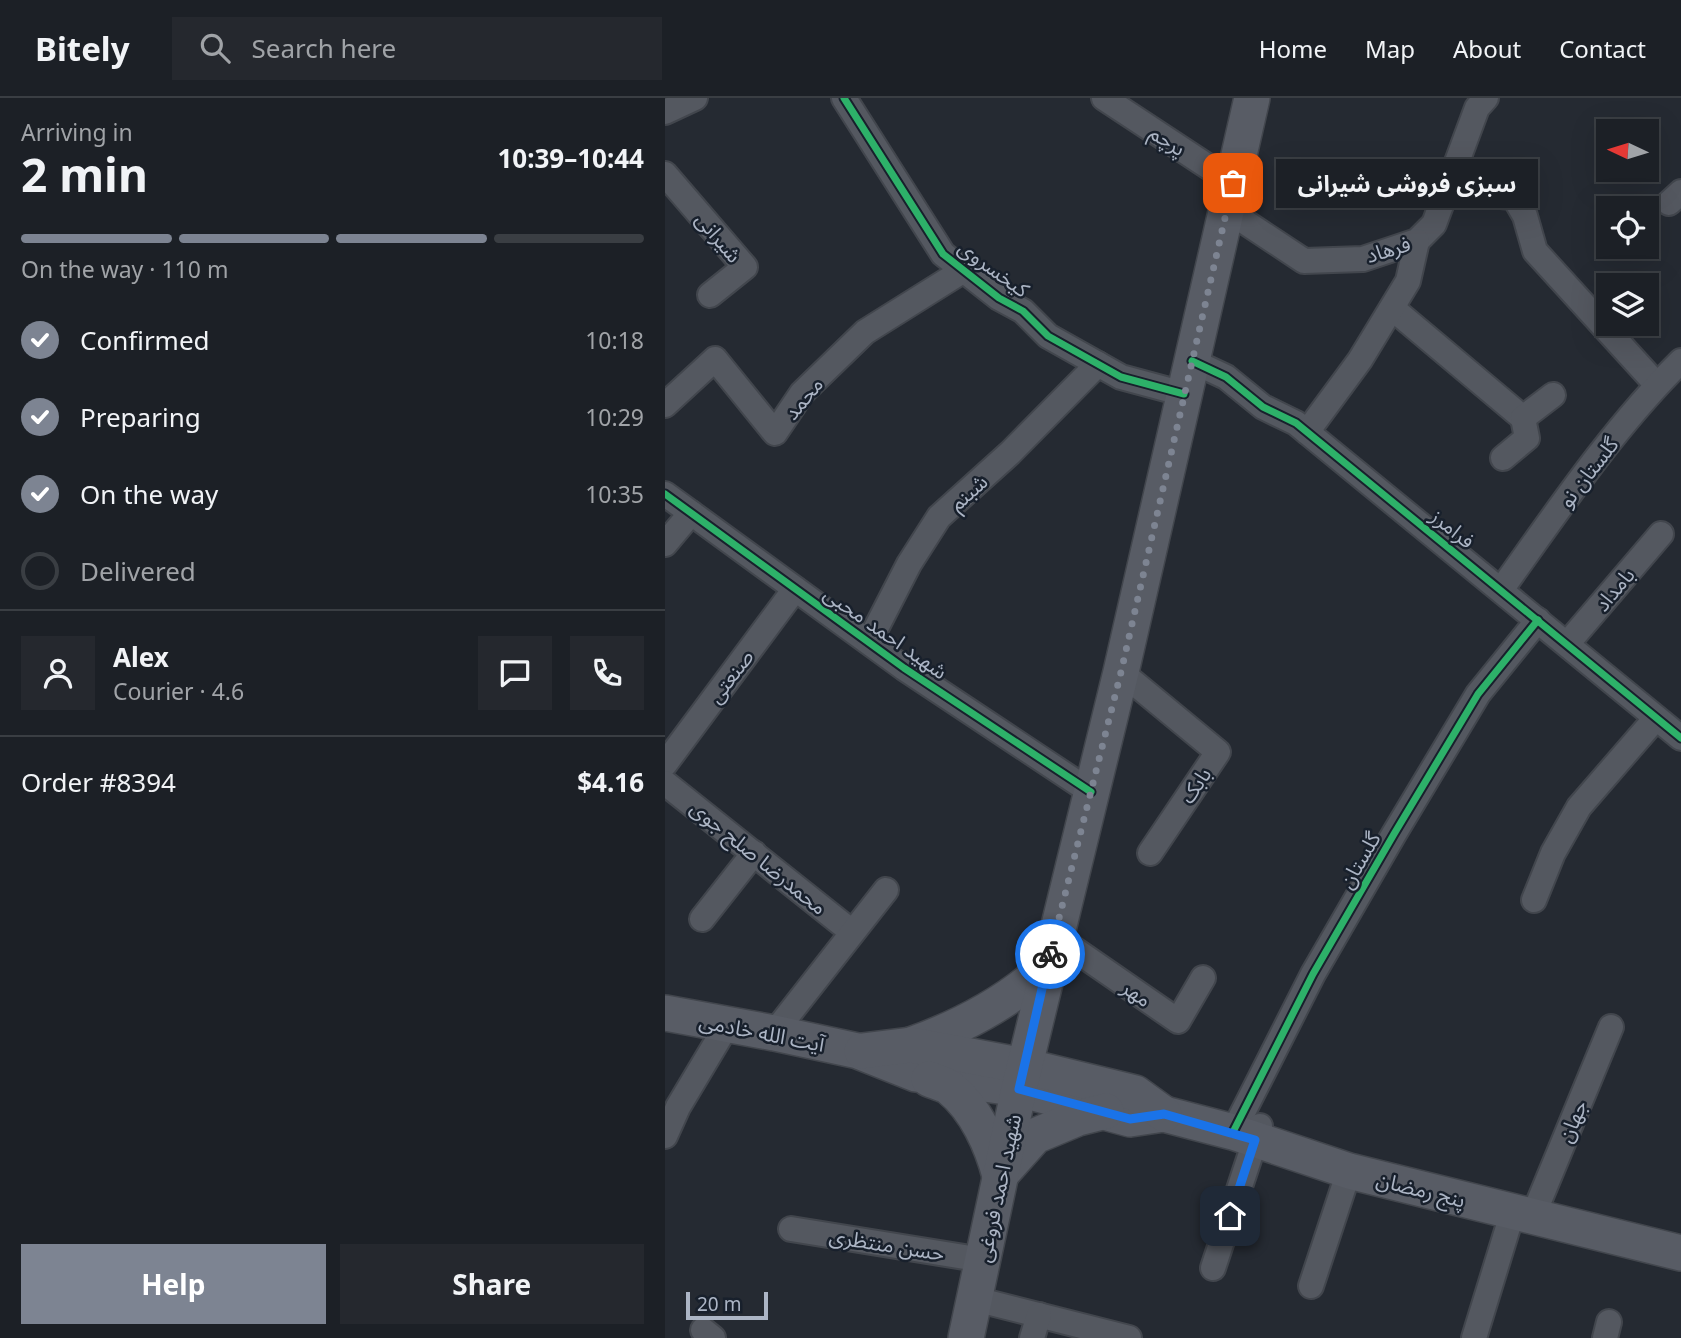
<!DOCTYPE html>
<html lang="en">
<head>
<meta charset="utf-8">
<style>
  body { margin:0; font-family:"Noto Sans","Noto Sans Arabic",sans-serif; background:#25282e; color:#f1f3f6; height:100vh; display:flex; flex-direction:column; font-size:26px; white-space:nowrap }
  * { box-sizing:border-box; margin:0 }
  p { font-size:23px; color:#a0a3a7 }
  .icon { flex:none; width:38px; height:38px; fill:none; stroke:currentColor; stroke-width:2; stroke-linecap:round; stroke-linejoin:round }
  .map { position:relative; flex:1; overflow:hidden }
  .panel { display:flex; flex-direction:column; background:#1c2026; width:665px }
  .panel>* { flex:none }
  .needle { width:46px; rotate:274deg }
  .tools { position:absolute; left:931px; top:21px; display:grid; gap:14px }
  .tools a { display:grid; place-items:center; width:63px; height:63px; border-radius:0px; background:#1c2026; box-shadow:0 7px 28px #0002,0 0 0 2px #3a3e43; font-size:35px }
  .scale { position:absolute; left:21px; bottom:18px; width:82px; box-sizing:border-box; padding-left:7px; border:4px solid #acb5c5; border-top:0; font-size:19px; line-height:24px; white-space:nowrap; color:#acb5c5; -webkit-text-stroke:5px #18202c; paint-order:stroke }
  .pin { position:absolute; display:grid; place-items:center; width:60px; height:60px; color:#fff; margin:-30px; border-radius:14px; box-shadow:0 4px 10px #0006 }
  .courier { position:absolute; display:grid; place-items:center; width:70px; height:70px; margin:-35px; border:5px solid #1a73e8; border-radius:50%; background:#fff; color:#222; box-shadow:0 2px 9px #0007 }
  .bubble { position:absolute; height:49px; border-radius:0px; background:#1c2026; box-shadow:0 7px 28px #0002,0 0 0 2px #3a3e43; font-size:23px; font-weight:700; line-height:49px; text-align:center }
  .head em { font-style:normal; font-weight:700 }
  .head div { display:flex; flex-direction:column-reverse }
  .head { display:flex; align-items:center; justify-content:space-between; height:119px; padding:0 21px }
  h1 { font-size:46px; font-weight:700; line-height:52px }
  .bar { display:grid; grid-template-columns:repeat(4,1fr); gap:10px 7px; align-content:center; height:84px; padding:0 21px }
  .bar i { height:9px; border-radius:5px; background:#3a3e43 }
  .bar .selected { background:#7d8492 }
  .bar p { grid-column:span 4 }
  .line { display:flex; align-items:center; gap:18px; padding:0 21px; border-top:2px solid #3a3e43 }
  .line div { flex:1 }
  .round { display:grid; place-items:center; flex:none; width:74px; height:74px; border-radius:0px; background:#25282e }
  ol { padding:0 21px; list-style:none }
  li { display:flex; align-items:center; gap:21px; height:77px }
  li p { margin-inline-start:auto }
  li .icon { padding:7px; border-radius:50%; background:#7d8492; color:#fff; stroke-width:4 }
  li:last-child { color:#a0a3a7 }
  li i { width:38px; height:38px; border:4px solid #3a3e43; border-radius:50% }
  .primary-button { display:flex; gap:14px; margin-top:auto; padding:14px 21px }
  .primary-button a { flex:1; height:80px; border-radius:0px; background:#7d8492; color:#fff; font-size:28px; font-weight:700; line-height:80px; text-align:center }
  .primary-button a+a { background:#25282e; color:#f1f3f6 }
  header { display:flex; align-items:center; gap:42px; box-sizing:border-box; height:98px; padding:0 35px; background:#1c2026; border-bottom:2px solid #3a3e43 }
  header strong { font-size:33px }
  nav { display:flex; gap:38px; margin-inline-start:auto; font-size:24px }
  .search { width:490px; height:63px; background:#25282e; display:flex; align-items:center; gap:18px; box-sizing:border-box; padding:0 24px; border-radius:0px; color:#a0a3a7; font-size:26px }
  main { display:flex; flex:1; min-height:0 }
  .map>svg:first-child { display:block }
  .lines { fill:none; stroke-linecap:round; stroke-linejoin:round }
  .street-casing { stroke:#42464d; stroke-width:28 }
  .secondary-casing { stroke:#42464d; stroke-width:38 }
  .street { stroke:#545860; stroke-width:24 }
  .secondary { stroke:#585c65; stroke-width:35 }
  .cycleway-casing { stroke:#18202c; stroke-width:11 }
  .cycleway { stroke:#2db169; stroke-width:7 }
  .done { stroke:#7d8492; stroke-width:7; stroke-dasharray:0 12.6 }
  .route { stroke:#1a73e8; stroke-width:9 }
  .labels { text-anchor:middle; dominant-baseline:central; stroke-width:5; stroke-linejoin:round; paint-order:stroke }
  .street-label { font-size:21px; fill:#acb5c5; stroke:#18202c }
</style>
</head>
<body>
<header>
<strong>Bitely</strong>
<div class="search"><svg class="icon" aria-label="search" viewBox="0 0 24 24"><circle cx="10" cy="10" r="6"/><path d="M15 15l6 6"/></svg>Search here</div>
<nav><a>Home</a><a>Map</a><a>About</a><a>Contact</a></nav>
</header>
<main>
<section class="panel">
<div class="head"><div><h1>2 min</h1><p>Arriving in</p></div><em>10:39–10:44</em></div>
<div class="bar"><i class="selected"></i><i class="selected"></i><i class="selected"></i><i></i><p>On the way · 110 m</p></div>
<ol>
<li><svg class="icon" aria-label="check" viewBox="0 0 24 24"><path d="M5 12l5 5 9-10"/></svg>Confirmed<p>10:18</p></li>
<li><svg class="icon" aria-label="check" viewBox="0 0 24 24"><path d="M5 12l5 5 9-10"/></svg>Preparing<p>10:29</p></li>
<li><svg class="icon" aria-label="check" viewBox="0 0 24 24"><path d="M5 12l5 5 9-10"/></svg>On the way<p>10:35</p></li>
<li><i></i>Delivered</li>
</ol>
<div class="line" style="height:126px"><a class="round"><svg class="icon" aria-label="person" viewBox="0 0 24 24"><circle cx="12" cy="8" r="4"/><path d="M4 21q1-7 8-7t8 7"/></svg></a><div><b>Alex</b><p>Courier · 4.6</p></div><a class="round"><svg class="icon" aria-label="chat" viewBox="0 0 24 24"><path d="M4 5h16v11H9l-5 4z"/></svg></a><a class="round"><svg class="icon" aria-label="phone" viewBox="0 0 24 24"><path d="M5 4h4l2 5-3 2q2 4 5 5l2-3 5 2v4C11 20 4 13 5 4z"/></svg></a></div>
<div class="line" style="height:91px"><div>Order #8394</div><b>$4.16</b></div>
<div class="primary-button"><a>Help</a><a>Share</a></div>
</section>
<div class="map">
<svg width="1016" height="1240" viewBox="0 0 1016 1240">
  <rect width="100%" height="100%" fill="#252a32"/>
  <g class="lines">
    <defs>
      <g id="street">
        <path d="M179,0L278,156L334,200L358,213L383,238L456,279L519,296"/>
        <path d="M439,0L568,85"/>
        <path d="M0,14L30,0"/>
        <path d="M0,76L80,169L45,197"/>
        <path d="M781,94L849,99L860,118L870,153L992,287"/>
        <path d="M1004,105L1016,94"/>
        <path d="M562,112L639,163L698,161L752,143L769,126L812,10L821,0"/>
        <path d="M727,210L858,320"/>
        <path d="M527,263L561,279L598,309L631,325L1016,640"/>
        <path d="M0,307L50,261L110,335L137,295L200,234L299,172"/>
        <path d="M642,334L695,262L743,183L752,143"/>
        <path d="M838,360L862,340L858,320L888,297"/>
        <path d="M0,396L239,570L426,694"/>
        <path d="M0,446L26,415"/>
        <path d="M836,492C891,415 949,329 1016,263"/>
        <path d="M204,544L244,466L274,419L345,355L433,266"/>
        <path d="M902,546L996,436"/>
        <path d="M456,574L553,654L485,755"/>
        <path d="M0,666L130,491"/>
        <path d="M0,685L187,834"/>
        <path d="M869,802L888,755L914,709L991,620"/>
        <path d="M37,821L89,755"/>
        <path d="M390,838L513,923L538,880"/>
        <path d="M109,935L221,792"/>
        <path d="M568,1034L648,876L729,736L813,596L873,522"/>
        <path d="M0,1038L13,1009L62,927"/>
        <path d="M868,1118L946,929"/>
        <path d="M126,1131L318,1162"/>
        <path d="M548,1170L595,1028"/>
        <path d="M646,1188L684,1073"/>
        <path d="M310,1201L464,1240"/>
        <path d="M38,1232L48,1240"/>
        <path d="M367,1240L374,1217"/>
        <path d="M809,1240L848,1113"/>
        <path d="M940,1240L944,1224"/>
      </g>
      <g id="secondary">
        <path d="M0,915L109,935L193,953L251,976L354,991L465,1021L499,1016L568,1034L684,1073L1016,1155"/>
        <path d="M246,947C296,929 343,905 382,868"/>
        <path d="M197,953L246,947L359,968L470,995L499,1016"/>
        <path d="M264,981C271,984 280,986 285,990C311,1011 327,1047 335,1078"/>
        <path d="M337,1075L370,1038L413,1020L441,1013"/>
        <path d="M301,1240L354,991L456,574L587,0"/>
      </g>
    </defs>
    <!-- street casing -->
    <use href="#street" class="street-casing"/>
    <!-- secondary casing -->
    <use href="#secondary" class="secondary-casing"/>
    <!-- street -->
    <use href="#street" class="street"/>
    <!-- secondary -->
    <use href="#secondary" class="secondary"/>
    <defs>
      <g id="cycleway">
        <path d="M179,0L278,156L334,200L358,213L383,238L456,279L519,296"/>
        <path d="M527,263L561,279L598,309L631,325L1016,640"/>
        <path d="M0,396L239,570L426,694"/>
        <path d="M568,1034L648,876L729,736L813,596L873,522"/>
      </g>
    </defs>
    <!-- cycleway casing -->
    <use href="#cycleway" class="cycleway-casing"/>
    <!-- cycleway -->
    <use href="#cycleway" class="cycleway"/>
  </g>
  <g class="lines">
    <!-- done -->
    <path class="done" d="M385,856L456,574L568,85"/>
    <!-- route -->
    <path class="route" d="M385,856L354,991L465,1021L499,1016L590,1042L565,1118"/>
  </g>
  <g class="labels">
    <!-- street labels -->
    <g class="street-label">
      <text transform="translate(503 42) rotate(33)">پرچم</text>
      <text transform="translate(54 139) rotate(50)">شیرانی</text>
      <text transform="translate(723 151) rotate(-17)">فرهاد</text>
      <text transform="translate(329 170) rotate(36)">کیخسروی</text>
      <text transform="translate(138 300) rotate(-50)">محمد</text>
      <text transform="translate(923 374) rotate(-52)">گلستان نو</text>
      <text transform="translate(303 394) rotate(-42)">شبنم</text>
      <text transform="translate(788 430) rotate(39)">فرامرز</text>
      <text transform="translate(949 491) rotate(-50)">بامداد</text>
      <text transform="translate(221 534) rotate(35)">شهید احمد محبی</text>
      <text transform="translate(65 578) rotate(-53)">صنعتی</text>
      <text transform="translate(530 687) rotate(-56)">بابک</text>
      <text transform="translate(94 759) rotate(39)">محمدرضا صلح جوی</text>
      <text transform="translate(694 762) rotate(-60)">گلستان</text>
      <text transform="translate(472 895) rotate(35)">مهر</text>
      <text transform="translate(97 934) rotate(11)">آیت الله خادمی</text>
      <text transform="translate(907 1023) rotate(-67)">جهان</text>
      <text transform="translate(333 1090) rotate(-78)">شهید احمد فروغی</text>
      <text transform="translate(756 1091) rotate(14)">پنج رمضان</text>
      <text transform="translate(222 1146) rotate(9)">حسن منتظری</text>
    </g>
  </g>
</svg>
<div class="tools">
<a><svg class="needle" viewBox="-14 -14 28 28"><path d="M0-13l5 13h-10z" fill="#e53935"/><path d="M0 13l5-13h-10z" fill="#a0a3a7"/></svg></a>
<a><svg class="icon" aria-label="locate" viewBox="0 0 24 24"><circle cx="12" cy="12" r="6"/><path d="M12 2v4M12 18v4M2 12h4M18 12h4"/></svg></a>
<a><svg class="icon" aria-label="layers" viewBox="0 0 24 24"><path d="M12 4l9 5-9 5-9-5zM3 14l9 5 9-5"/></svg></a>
</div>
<div class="scale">20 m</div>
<div class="pin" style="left:568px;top:85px;background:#ea580c"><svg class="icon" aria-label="bag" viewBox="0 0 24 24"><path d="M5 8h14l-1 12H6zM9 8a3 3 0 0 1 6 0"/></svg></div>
<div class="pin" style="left:565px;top:1118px;background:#1f2937"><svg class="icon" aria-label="home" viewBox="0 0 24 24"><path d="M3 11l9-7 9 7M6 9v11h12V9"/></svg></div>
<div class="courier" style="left:385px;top:856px"><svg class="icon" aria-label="bike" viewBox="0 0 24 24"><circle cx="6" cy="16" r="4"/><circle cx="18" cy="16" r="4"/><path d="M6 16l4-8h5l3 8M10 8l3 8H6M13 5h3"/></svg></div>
<div class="bubble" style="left:611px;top:61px;width:262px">سبزی فروشی شیرانی</div>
</div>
</main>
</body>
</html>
